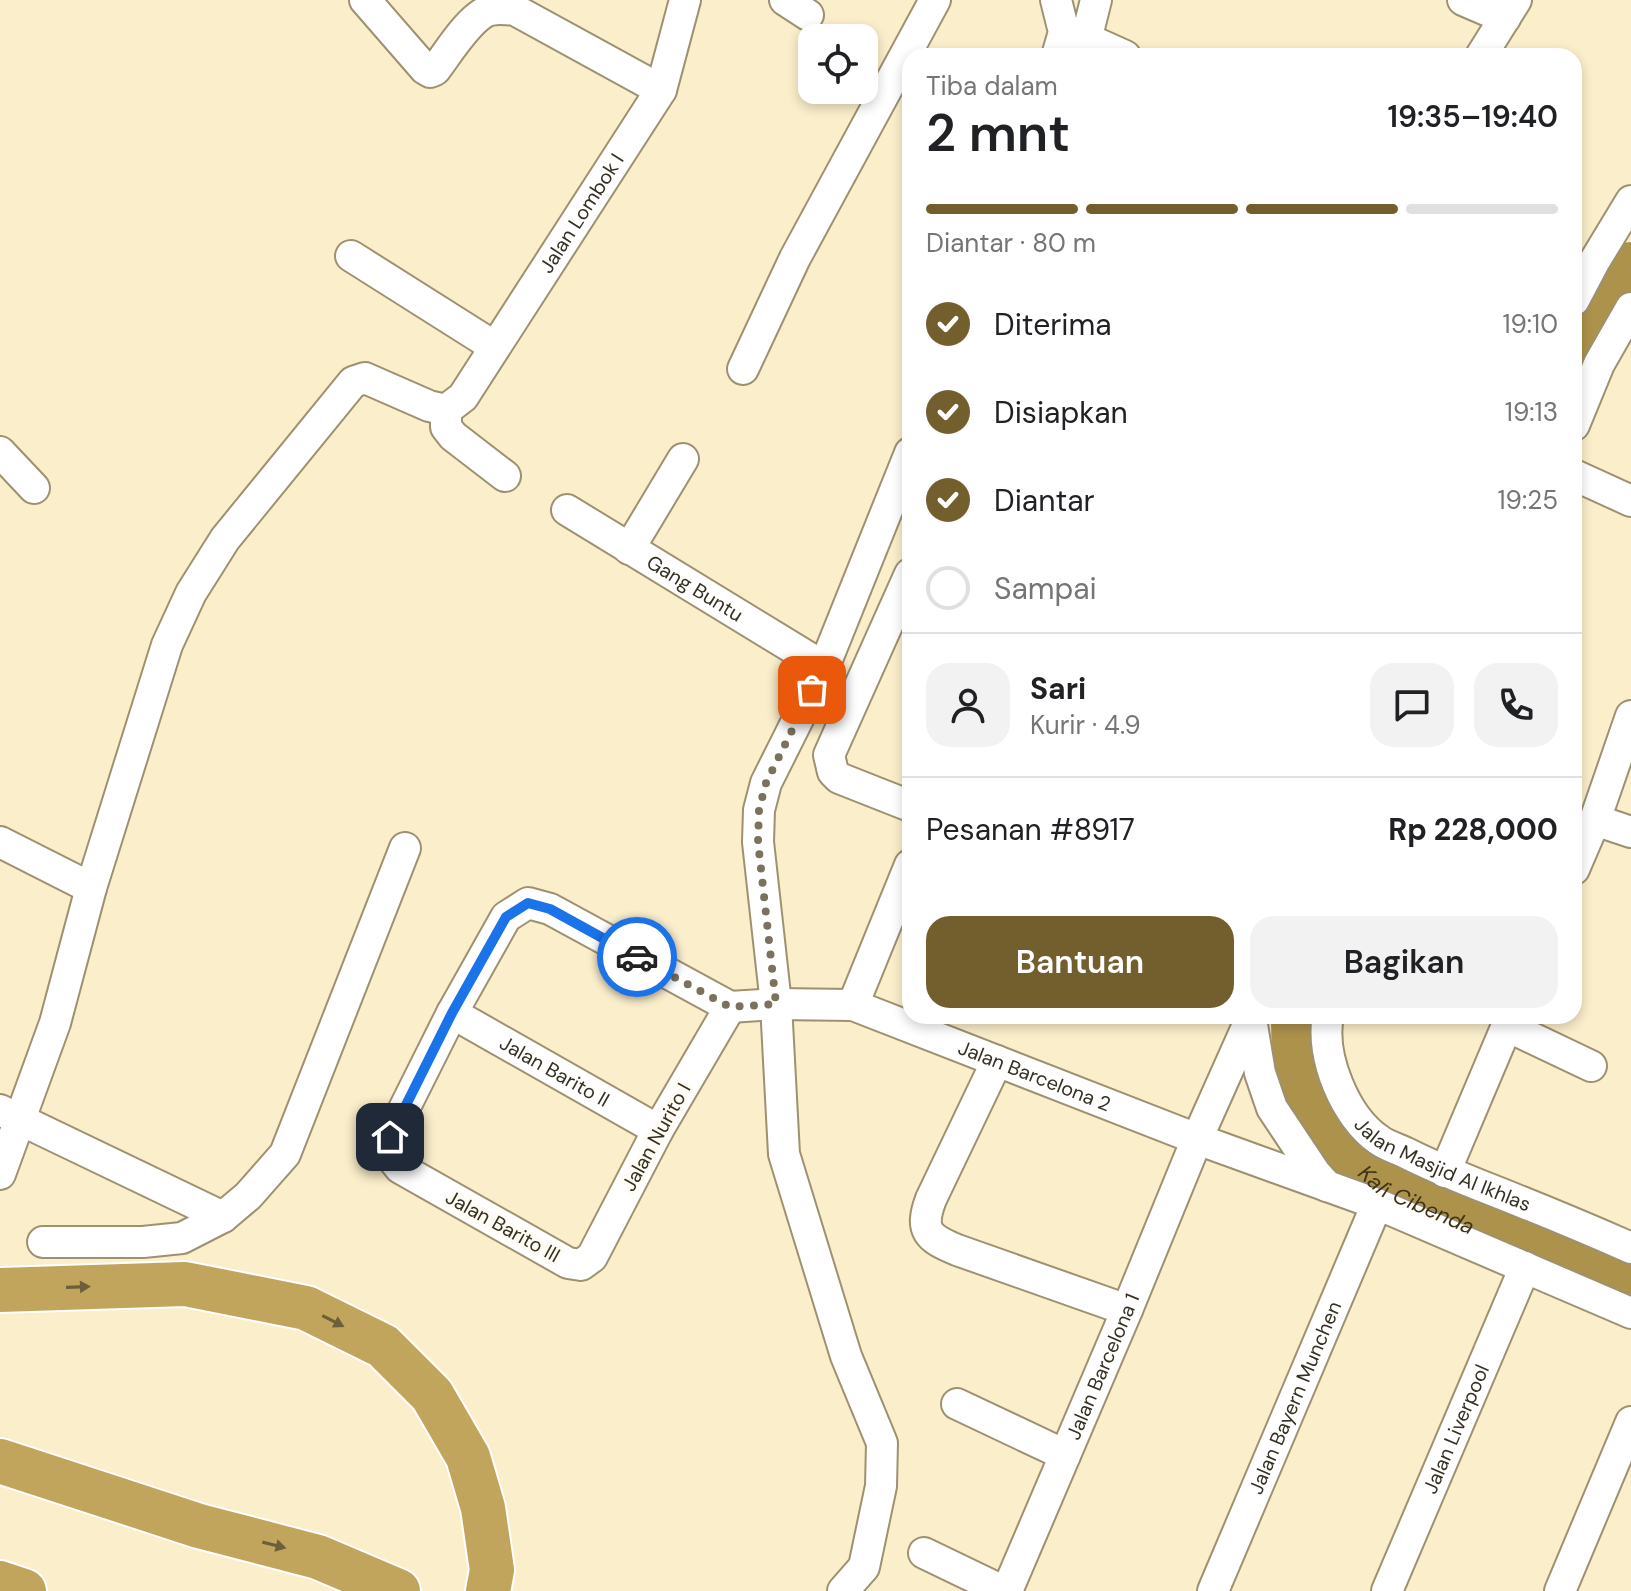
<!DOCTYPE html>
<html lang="id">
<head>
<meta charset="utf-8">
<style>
  body { margin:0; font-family:"DM Sans",sans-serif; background:#f2f2f2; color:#202124; height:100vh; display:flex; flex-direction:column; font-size:30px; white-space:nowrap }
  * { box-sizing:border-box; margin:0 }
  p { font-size:26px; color:#757577 }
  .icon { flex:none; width:44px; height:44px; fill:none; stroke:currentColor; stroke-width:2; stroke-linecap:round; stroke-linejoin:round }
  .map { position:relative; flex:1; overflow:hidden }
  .drawer { position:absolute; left:902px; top:48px; width:680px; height:976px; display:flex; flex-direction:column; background:#fff; border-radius:24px; box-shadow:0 4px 12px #0003 }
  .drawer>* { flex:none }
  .tools { position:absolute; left:798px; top:24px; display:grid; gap:16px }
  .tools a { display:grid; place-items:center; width:80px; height:80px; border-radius:16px; background:#fff; box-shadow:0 4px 12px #0003; font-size:40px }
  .pin { position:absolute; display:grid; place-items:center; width:68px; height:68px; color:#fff; margin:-34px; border-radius:16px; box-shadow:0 4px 12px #0006 }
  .courier { position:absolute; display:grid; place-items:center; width:80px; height:80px; margin:-40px; border:6px solid #1a73e8; border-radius:50%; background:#fff; color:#222; box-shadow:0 2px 10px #0007 }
  .overview em { font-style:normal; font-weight:600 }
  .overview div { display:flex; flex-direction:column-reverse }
  .overview { display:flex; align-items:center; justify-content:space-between; height:136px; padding:0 24px }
  h1 { font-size:52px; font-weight:600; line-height:60px }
  .bar { display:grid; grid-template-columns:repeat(4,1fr); gap:12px 8px; align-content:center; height:96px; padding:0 24px }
  .bar i { height:10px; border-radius:6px; background:#e0e0e0 }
  .bar .selected { background:#725f2d }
  .bar p { grid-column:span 4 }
  .line { display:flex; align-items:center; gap:20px; padding:0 24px; border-top:2px solid #e0e0e0 }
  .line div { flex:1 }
  .round { display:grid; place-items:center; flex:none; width:84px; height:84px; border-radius:24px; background:#f2f2f2 }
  ol { padding:0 24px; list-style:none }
  li { display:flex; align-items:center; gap:24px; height:88px }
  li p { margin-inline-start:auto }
  li .icon { padding:8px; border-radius:50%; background:#725f2d; color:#fff; stroke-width:4 }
  li:last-child { color:#757577 }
  li i { width:44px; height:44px; border:4px solid #e0e0e0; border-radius:50% }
  .button { display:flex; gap:16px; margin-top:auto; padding:16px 24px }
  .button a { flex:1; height:92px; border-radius:24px; background:#725f2d; color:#fff; font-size:32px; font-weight:600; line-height:92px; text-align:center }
  .button a+a { background:#f2f2f2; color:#202124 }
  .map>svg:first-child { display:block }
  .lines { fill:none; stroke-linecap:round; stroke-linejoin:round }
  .river { stroke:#ad924b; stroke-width:62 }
  .minor-casing { stroke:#9d9171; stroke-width:34 }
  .motorway-casing { stroke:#fff; stroke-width:48 }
  .minor { stroke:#fff; stroke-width:30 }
  .motorway { stroke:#c2a55c; stroke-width:44 }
  .oneway { fill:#6d5f39 }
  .done { stroke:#7a725d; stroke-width:8; stroke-dasharray:0 14.4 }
  .route { stroke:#1a73e8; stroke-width:10 }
  .labels { text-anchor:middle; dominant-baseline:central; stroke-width:8; stroke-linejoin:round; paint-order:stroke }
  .street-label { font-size:20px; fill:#353022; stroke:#fefcf5 }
  .water-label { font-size:22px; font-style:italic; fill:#3f3313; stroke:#fefcf5 }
</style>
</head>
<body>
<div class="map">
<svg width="1631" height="1591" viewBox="0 0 1631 1591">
  <rect width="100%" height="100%" fill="#fbeecb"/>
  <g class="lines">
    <!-- river -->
    <g class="river">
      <path d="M1574,385L1604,314L1631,273"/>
      <path id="s1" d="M1304,1016L1302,1022L1303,1057L1311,1093L1345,1153L1384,1189L1631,1295"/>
    </g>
    <defs>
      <g id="minor">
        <path d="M365,0L425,69L430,72L435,70C448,53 470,16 490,10C499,8 507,9 515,10L661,90"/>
        <path d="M785,0L808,15"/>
        <path d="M1056,0L1064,32L1057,56"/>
        <path d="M1463,0L1505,18"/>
        <path d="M1085,38L1125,56"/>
        <path d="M1082,56L1096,0"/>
        <path d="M1481,56L1516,0"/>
        <path d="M351,256L495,347"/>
        <path d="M1574,300L1594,262L1631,201"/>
        <path d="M743,369L795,258L935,0"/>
        <path id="s2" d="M446,410L463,397L661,90L685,0"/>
        <path d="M446,410V427L453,436L505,476"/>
        <path d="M1574,425L1599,364L1631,308"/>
        <path d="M0,452L34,488"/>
        <path d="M1574,475L1631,501"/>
        <path id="s3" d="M567,510L824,667"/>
        <path d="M629,549L683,459"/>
        <path d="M910,574L829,755L833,772L839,778L910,806"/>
        <path d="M1595,820L1631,832"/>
        <path d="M0,842L91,888"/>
        <path d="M1574,869L1595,820L1631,716"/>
        <path d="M528,903L550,909L730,1007L658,1130L592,1257L581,1265L568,1263L400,1168L389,1154L390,1137L452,1013L506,917Z"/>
        <path d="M853,1005L910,865"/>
        <path id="s4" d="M730,1007L776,1004L853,1005L1197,1139L1377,1204L1631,1313"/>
        <path id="s5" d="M452,1013L658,1130"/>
        <path id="s6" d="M1328,1016C1320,1056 1345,1117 1379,1140C1387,1146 1398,1149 1406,1153C1430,1165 1454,1175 1479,1185C1530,1205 1581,1226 1631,1248"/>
        <path d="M1251,1019L1260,1073L1272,1108L1316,1174L1327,1186"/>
        <path d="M1507,1026L1591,1066"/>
        <path d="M997,1061L931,1199C919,1231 928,1238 957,1250L1127,1310"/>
        <path d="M0,1110L223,1217"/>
        <path d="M1445,1172L1511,1016"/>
        <path d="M0,1174L55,1023L91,888L167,645L191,593L225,539L353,382L365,378L429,406L446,410"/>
        <path d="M43,1242H143L182,1238L223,1217L248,1196L285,1154L405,848"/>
        <path d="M957,1404L1065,1455"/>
        <path d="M924,1553L1003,1591"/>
        <path d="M843,1591L864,1567L881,1486L882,1443L846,1356L784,1154L776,1004L758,842L759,810L766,783L824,667L910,453"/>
        <path id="s7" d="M1007,1591L1127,1310L1197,1139L1252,1016"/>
        <path id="s8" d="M1213,1591L1377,1204"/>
        <path id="s9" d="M1387,1591L1525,1267"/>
        <path d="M1560,1591L1631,1422"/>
      </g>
      <g id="motorway">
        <path d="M0,1290L185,1284L306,1308L383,1346L432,1395L468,1457L483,1508L492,1570L488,1591"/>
        <path d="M0,1461L199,1526L318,1557L398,1591"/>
        <path d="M0,1583L24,1591"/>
      </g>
    </defs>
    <!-- minor casing -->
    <use href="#minor" class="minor-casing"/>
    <!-- motorway casing -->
    <use href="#motorway" class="motorway-casing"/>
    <!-- minor -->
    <use href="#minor" class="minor"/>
    <!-- motorway -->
    <use href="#motorway" class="motorway"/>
  </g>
  <!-- one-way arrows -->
  <defs><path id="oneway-solid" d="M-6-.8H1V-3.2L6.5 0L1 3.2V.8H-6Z" transform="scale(2)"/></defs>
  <g class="oneway">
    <use href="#oneway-solid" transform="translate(78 1287) rotate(-2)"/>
    <use href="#oneway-solid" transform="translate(333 1321) rotate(27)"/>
    <use href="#oneway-solid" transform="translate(274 1545) rotate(14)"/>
  </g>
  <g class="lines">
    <!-- done -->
    <path class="done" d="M637,957L730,1007L776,1004L758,842L759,810L766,783L812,690"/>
    <!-- route -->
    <path class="route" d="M390,1137L452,1013L506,917L528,903L550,909L637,957"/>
  </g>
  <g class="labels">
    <!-- street labels -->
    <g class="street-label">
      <text stroke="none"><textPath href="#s2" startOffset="240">Jalan Lombok I</textPath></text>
      <text stroke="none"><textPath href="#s3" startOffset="150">Gang Buntu</textPath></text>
      <text stroke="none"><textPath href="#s5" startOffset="118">Jalan Barito II</textPath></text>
      <text stroke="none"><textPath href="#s4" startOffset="318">Jalan Barcelona 2</textPath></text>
      <text transform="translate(656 1137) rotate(-61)">Jalan Nurito I</text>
      <text stroke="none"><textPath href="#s6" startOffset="208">Jalan Masjid Al Ikhlas</textPath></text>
      <text transform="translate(503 1226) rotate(29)">Jalan Barito III</text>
      <text stroke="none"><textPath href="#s7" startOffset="244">Jalan Barcelona 1</textPath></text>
      <text stroke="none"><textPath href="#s8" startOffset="210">Jalan Bayern Munchen</textPath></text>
      <text stroke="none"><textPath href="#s9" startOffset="176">Jalan Liverpool</textPath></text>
    </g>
    <!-- water labels -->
    <g class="water-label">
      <text stroke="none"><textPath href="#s1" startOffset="234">Kali Cibenda</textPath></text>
    </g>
  </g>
</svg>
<div class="tools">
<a><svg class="icon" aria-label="locate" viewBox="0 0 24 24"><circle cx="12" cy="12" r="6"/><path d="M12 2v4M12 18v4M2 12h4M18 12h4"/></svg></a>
</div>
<div class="pin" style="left:812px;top:690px;background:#ea580c"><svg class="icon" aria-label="bag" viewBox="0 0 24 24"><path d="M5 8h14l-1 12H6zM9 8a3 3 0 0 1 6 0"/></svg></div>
<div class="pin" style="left:390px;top:1137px;background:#1f2937"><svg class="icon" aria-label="home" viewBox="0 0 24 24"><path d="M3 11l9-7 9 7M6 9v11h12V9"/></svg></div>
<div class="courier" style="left:637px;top:957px"><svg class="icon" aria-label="car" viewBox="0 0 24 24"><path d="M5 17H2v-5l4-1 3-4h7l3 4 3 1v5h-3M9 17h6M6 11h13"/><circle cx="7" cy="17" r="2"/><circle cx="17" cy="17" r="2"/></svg></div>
<section class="drawer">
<div class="overview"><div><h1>2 mnt</h1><p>Tiba dalam</p></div><em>19:35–19:40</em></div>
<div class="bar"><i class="selected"></i><i class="selected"></i><i class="selected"></i><i></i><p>Diantar · 80 m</p></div>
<ol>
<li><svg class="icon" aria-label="check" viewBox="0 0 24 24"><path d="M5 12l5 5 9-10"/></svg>Diterima<p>19:10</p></li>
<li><svg class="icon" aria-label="check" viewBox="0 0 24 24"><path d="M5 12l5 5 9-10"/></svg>Disiapkan<p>19:13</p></li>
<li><svg class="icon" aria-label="check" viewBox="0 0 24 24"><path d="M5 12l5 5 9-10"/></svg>Diantar<p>19:25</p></li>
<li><i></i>Sampai</li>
</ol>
<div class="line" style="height:144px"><a class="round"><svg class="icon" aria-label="person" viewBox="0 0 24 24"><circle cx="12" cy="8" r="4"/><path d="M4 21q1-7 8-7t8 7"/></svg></a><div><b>Sari</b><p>Kurir · 4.9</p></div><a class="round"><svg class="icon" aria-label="chat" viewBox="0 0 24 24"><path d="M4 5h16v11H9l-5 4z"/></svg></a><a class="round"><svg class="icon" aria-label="phone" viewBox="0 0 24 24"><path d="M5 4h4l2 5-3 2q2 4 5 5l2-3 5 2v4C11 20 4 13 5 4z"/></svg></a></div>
<div class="line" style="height:104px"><div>Pesanan #8917</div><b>Rp 228,000</b></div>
<div class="button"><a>Bantuan</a><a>Bagikan</a></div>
</section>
</div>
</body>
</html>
